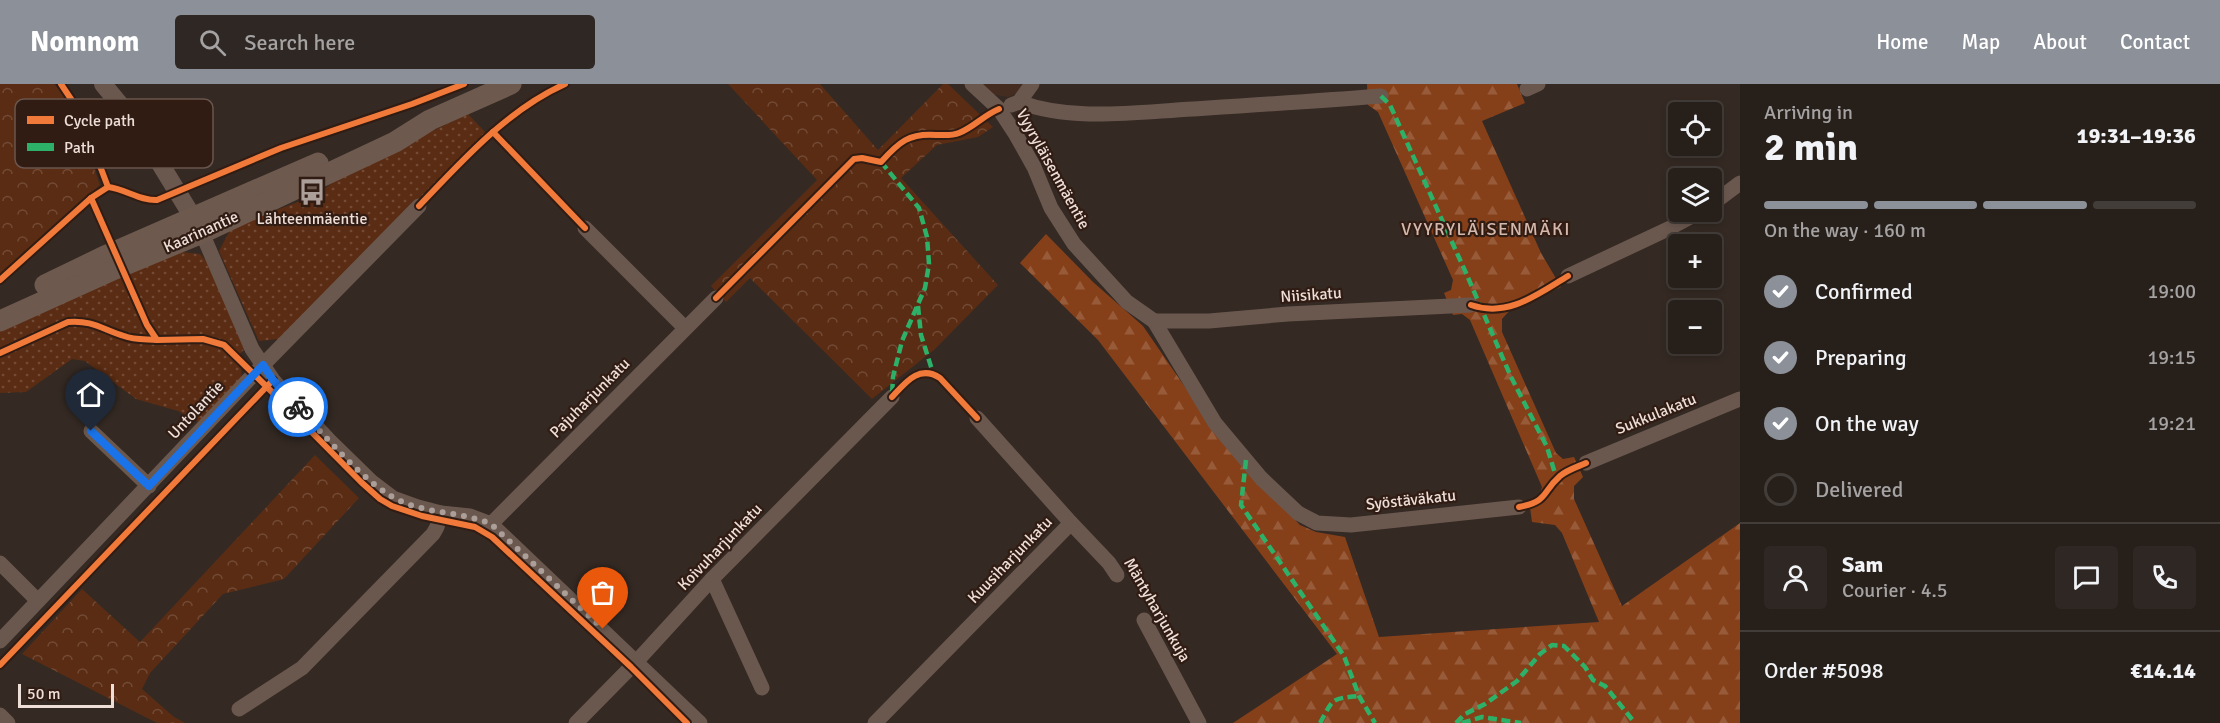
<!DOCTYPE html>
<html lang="en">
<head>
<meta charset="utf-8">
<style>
  body { margin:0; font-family:Signika,sans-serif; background:#2f2723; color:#f1f3f6; height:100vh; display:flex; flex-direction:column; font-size:22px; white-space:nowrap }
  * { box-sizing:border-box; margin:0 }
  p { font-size:20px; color:#a4a2a2 }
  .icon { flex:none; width:33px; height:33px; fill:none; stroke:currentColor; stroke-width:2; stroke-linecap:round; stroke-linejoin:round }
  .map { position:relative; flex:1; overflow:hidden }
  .side { display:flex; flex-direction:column; background:#271f1a; width:480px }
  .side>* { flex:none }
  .controls { position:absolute; left:1668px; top:18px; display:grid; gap:12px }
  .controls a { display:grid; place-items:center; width:54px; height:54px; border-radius:6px; background:#271f1a; box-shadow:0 3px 9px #0003,0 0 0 2px #433d39; font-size:30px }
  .scale { position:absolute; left:18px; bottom:15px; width:96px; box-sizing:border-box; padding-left:6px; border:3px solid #eddfd8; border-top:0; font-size:16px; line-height:21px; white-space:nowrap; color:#eddfd8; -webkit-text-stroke:4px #311c13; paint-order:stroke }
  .pin { position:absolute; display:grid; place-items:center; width:51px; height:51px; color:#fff; margin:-62px -26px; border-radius:50% 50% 50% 0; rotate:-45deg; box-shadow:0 0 6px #0007 }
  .pin .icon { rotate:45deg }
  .courier { position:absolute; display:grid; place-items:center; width:60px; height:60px; margin:-30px; border:4px solid #1a73e8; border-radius:50%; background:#fff; color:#222; box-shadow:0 2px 8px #0007 }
  .head em { font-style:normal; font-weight:700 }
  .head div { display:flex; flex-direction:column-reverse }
  .head { display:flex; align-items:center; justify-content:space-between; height:102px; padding:0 24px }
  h1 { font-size:39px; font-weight:700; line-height:45px }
  .bar { display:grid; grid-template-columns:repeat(4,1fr); gap:9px 6px; align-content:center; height:72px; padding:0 24px }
  .bar i { height:8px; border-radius:4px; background:#433d39 }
  .bar .current { background:#8c9099 }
  .bar p { grid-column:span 4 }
  .line { display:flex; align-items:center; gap:15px; padding:0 24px; border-top:2px solid #433d39 }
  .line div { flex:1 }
  .round { display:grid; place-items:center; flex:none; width:63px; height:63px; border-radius:6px; background:#2f2723 }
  ol { padding:0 24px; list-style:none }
  li { display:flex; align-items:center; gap:18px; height:66px }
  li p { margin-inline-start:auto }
  li .icon { padding:6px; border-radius:50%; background:#8c9099; color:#fff; stroke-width:4 }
  li:last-child { color:#a4a2a2 }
  li i { width:33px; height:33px; border:3px solid #433d39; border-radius:50% }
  header { display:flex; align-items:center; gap:36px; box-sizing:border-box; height:84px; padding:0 30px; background:#8c9099; color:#fff }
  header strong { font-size:28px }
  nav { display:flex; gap:33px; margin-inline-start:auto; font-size:21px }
  .search { width:420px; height:54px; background:#2f2723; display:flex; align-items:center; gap:15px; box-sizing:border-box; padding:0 21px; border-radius:6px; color:#a4a2a2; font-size:22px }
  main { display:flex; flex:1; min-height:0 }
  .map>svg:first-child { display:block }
  .built { fill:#442c20 }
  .grass { fill:url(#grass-dots) }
  .forest { fill:url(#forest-firs) }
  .park { fill:url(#park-crowns) }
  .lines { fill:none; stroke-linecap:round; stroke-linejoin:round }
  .minor { stroke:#6a584f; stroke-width:15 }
  .tertiary { stroke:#6a584f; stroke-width:18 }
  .secondary { stroke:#6e594e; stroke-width:21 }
  .quiet { stroke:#2db169; stroke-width:4.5; stroke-dasharray:9 4.5; stroke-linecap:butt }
  .cycleway-casing { stroke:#311c13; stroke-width:10 }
  .cycleway { stroke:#f17a3a; stroke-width:6 }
  .done { stroke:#ac9f99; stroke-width:6; stroke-dasharray:0 10.8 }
  .route { stroke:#1a73e8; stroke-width:8 }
  .labels { text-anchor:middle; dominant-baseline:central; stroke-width:4.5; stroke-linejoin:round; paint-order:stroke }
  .street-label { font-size:16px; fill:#eddfd8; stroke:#311c13 }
  .poi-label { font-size:16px; fill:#eddfd8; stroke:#311c13 }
  .neighbourhood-label { font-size:18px; letter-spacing:1.5px; fill:#d4b8ac; stroke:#311c13 }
  .key { fill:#311c13; stroke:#69564e; stroke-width:1.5 }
  .key-label { font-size:16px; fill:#eddfd8 }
</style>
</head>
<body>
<header>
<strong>Nomnom</strong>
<div class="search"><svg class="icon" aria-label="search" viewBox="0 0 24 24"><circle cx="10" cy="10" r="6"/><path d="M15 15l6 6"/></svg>Search here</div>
<nav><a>Home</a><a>Map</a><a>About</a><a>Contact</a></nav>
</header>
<main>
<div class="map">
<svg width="1740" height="639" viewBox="0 0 1740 639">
  <defs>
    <pattern id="grass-dots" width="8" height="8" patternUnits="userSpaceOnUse" patternTransform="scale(1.5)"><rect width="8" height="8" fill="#5a2c13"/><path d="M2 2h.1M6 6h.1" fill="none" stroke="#724a35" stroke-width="1.8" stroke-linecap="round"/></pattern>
    <pattern id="forest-firs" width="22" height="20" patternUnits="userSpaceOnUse" patternTransform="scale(1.5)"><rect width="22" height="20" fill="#864019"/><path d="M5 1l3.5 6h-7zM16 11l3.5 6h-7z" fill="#975b3a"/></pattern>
    <pattern id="park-crowns" width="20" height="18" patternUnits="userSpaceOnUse" patternTransform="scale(1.5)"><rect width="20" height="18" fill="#5a2c13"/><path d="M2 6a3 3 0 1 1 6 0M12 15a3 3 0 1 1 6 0" fill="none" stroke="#724a35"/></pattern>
  </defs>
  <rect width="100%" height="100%" fill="#342923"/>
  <!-- built -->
  <path class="built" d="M980,0H1026L1015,10L1008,13L990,10Z"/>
  <!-- grass -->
  <g class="grass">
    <path d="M468,30L486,49L279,255L259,257L219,167L229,148L241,139L298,118L321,107L352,85Z"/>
    <path d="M182,168L200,170L207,178L246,264L234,275C240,282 244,287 240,296L200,339L178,327L136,315L85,277L72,275L26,308L0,309V243Z"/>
  </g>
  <!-- forest -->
  <path class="forest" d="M1367,0H1517L1525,19L1482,37L1541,169L1561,203L1510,226L1502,235V248L1556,369L1563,375L1574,373L1583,393L1574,402V415L1622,522L1740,439V639H1233L1337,570L1098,256L1020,179L1046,150L1093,198L1143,242L1224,360L1300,441L1316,448L1345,453L1379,553L1599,538L1562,449L1555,441L1532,438L1529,416L1539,413L1542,403L1470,236L1462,230L1453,231L1444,209L1451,206L1453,196L1378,28L1368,21Z"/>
  <!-- park -->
  <g class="park">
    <path d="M0,0H54C75,20 90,73 100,101L0,191Z"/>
    <path d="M728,0H820L878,66L943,0H948L993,43L978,53L937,61L901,94L998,201L934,266L872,315L750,194L726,218L711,202L817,96Z"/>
    <path d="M315,371L359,414L284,495L223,510L150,589L142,605L174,633L185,639H157L22,570L82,505L140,558Z"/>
  </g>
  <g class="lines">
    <!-- minor -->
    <g class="minor">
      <path d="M972,0L999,25L1016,51L1034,83L1051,124L1074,160L1127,218L1154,237L1215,339L1261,394L1298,429L1317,439L1351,441L1519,423"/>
      <path d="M1527,5L1538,0"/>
      <path d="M1019,18C1073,38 1136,28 1193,25C1255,21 1318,17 1381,12"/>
      <path d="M1011,21L1019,18L1032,0"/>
      <path d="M1712,120L1740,99"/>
      <path d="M585,144L685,244"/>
      <path d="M202,149L252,265L273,296L330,357L372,398L393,414L418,423L441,429L470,432L491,440L700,639"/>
      <path d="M1568,192L1668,145L1700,128"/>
      <path d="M1154,237H1209L1288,230L1471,221"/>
      <path d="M91,347L149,402"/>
      <path d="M1586,379L1740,315"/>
      <path d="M1071,439L1109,479L1117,491"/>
      <path d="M491,440L716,214"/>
      <path d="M0,479L38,517"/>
      <path d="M712,495L762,604"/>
      <path d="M1144,536L1199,639"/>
      <path d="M0,557L254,290L419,122"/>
      <path d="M239,625L302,584L433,450L437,443L441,429"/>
      <path d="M0,631L8,639"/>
      <path d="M576,639L637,577L712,495L892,313"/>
      <path d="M875,639L1071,439L977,334"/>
    </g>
    <!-- tertiary -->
    <path class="tertiary" d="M103,0L136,40L200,145"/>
    <!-- secondary -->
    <g class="secondary">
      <path d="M45,201L107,171L318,79"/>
      <path d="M0,237L115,185L202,149L395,58L430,36L511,0"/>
    </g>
    <!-- quiet -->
    <g class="quiet">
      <path d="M1381,12L1390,21L1466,189L1511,293L1547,363L1557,396"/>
      <path d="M881,78L919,124L927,153L929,180L925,204L902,257L893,293L892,312"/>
      <path d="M918,222L921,251L933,289"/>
      <path d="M1246,376L1241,421L1344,572L1359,612L1375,639"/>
      <path d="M1320,639C1334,614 1330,615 1359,612"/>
      <path d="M1456,639L1465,630L1485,620L1517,597L1540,570L1552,561L1564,562L1585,583L1593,596L1605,602L1635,639"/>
      <path d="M1462,639L1482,633L1521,639"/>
    </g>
    <defs>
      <g id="cycleway">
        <path d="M61,0L79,27L108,103"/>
        <path d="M493,48L585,144"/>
        <path d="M91,114L147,241L157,256L203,255L224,261L267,303L361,398L380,415L392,422L422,432L475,443L492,453L631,583L687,639"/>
        <path d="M419,122C462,77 507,26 565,0"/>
        <path d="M0,196L91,114L108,103C126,105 140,117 157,116L281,64L412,20L464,0"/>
        <path d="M716,214L854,75L862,74L881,78C899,58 909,49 936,51C944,51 952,52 959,49C974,43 984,31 999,25"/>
        <path d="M1471,221C1508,234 1538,210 1568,192"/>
        <path d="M0,269L68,238C92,236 102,245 124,252C134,256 146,255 157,256"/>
        <path d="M892,313C905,299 919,280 940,294L977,334"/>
        <path d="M1519,423C1549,417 1541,409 1560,392C1567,386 1577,383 1586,379"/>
        <path d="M0,581L273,296"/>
      </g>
    </defs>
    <!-- cycleway casing -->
    <use href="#cycleway" class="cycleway-casing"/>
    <!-- cycleway -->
    <use href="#cycleway" class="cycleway"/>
  </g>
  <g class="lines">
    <!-- done -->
    <path class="done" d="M298,323C325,352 370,406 405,419C433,430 463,428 491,440L603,545"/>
    <!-- route -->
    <path class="route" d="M91,347L149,402L263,281L273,296L298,323"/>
  </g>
  <!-- icons -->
  <defs>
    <symbol id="bus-bare" viewBox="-9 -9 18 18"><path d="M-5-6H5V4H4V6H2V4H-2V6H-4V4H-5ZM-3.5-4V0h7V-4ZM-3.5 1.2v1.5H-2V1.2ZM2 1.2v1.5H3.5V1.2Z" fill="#ac9f99" stroke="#311c13" stroke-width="2.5" paint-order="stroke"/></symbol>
  </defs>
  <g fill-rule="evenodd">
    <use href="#bus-bare" x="293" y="89" width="38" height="38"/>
  </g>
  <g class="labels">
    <!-- street labels -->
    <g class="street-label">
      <text transform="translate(1053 85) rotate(61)">Vyyryläisenmäentie</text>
      <text transform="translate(201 148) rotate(-24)">Kaarinantie</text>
      <text transform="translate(1311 211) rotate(-4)">Niisikatu</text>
      <text transform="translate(590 314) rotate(-45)">Pajuharjunkatu</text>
      <text transform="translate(196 326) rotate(-47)">Untolantie</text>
      <text transform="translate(1656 330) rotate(-22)">Sukkulakatu</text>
      <text transform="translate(1411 416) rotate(-6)">Syöstäväkatu</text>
      <text transform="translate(720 463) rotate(-46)">Koivuharjunkatu</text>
      <text transform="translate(1010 476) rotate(-46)">Kuusiharjunkatu</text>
      <text transform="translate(1157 526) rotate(60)">Mäntyharjunkuja</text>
    </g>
    <!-- poi labels -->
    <g class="poi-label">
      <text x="312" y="135">Lähteenmäentie</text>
    </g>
    <!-- neighbourhood labels -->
    <g class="neighbourhood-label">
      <text x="1486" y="145">VYYRYLÄISENMÄKI</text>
    </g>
  </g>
  <!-- legend -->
  <rect x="15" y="15" width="198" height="69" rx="9" class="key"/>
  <rect x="27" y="32" width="27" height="8" fill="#f17a3a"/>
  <rect x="27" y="59" width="27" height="8" fill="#2db169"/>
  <g class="key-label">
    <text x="64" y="42">Cycle path</text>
    <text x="64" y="69">Path</text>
  </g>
</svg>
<div class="controls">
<a><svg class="icon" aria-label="locate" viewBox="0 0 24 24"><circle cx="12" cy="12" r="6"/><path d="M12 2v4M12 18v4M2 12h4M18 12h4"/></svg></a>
<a><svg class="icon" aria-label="layers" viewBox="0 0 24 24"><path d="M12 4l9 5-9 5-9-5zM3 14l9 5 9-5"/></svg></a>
<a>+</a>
<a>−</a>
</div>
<div class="scale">50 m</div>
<div class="pin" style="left:603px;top:545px;background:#ea580c"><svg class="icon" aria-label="bag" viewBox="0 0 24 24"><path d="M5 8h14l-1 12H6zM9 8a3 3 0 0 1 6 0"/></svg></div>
<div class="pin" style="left:91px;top:347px;background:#1f2937"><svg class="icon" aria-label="home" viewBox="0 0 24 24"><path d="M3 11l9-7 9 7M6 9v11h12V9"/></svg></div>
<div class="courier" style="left:298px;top:323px"><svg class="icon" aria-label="bike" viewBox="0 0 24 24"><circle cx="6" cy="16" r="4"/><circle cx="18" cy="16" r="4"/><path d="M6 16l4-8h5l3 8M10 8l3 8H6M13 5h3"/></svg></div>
</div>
<section class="side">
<div class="head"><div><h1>2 min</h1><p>Arriving in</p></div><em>19:31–19:36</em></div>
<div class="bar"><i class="current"></i><i class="current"></i><i class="current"></i><i></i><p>On the way · 160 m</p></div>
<ol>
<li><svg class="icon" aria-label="check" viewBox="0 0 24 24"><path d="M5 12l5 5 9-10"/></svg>Confirmed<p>19:00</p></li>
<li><svg class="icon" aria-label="check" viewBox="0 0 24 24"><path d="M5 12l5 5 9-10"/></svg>Preparing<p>19:15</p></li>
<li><svg class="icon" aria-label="check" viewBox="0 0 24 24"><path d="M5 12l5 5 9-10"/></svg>On the way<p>19:21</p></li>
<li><i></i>Delivered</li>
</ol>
<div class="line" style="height:108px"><a class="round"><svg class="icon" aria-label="person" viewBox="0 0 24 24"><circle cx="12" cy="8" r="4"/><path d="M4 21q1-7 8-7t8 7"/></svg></a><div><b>Sam</b><p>Courier · 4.5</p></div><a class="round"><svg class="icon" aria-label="chat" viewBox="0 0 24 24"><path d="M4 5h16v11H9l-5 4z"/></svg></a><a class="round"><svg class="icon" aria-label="phone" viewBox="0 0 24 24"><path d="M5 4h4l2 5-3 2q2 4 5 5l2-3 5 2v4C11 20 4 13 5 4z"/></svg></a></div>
<div class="line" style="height:78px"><div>Order #5098</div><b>€14.14</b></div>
</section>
</main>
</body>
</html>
